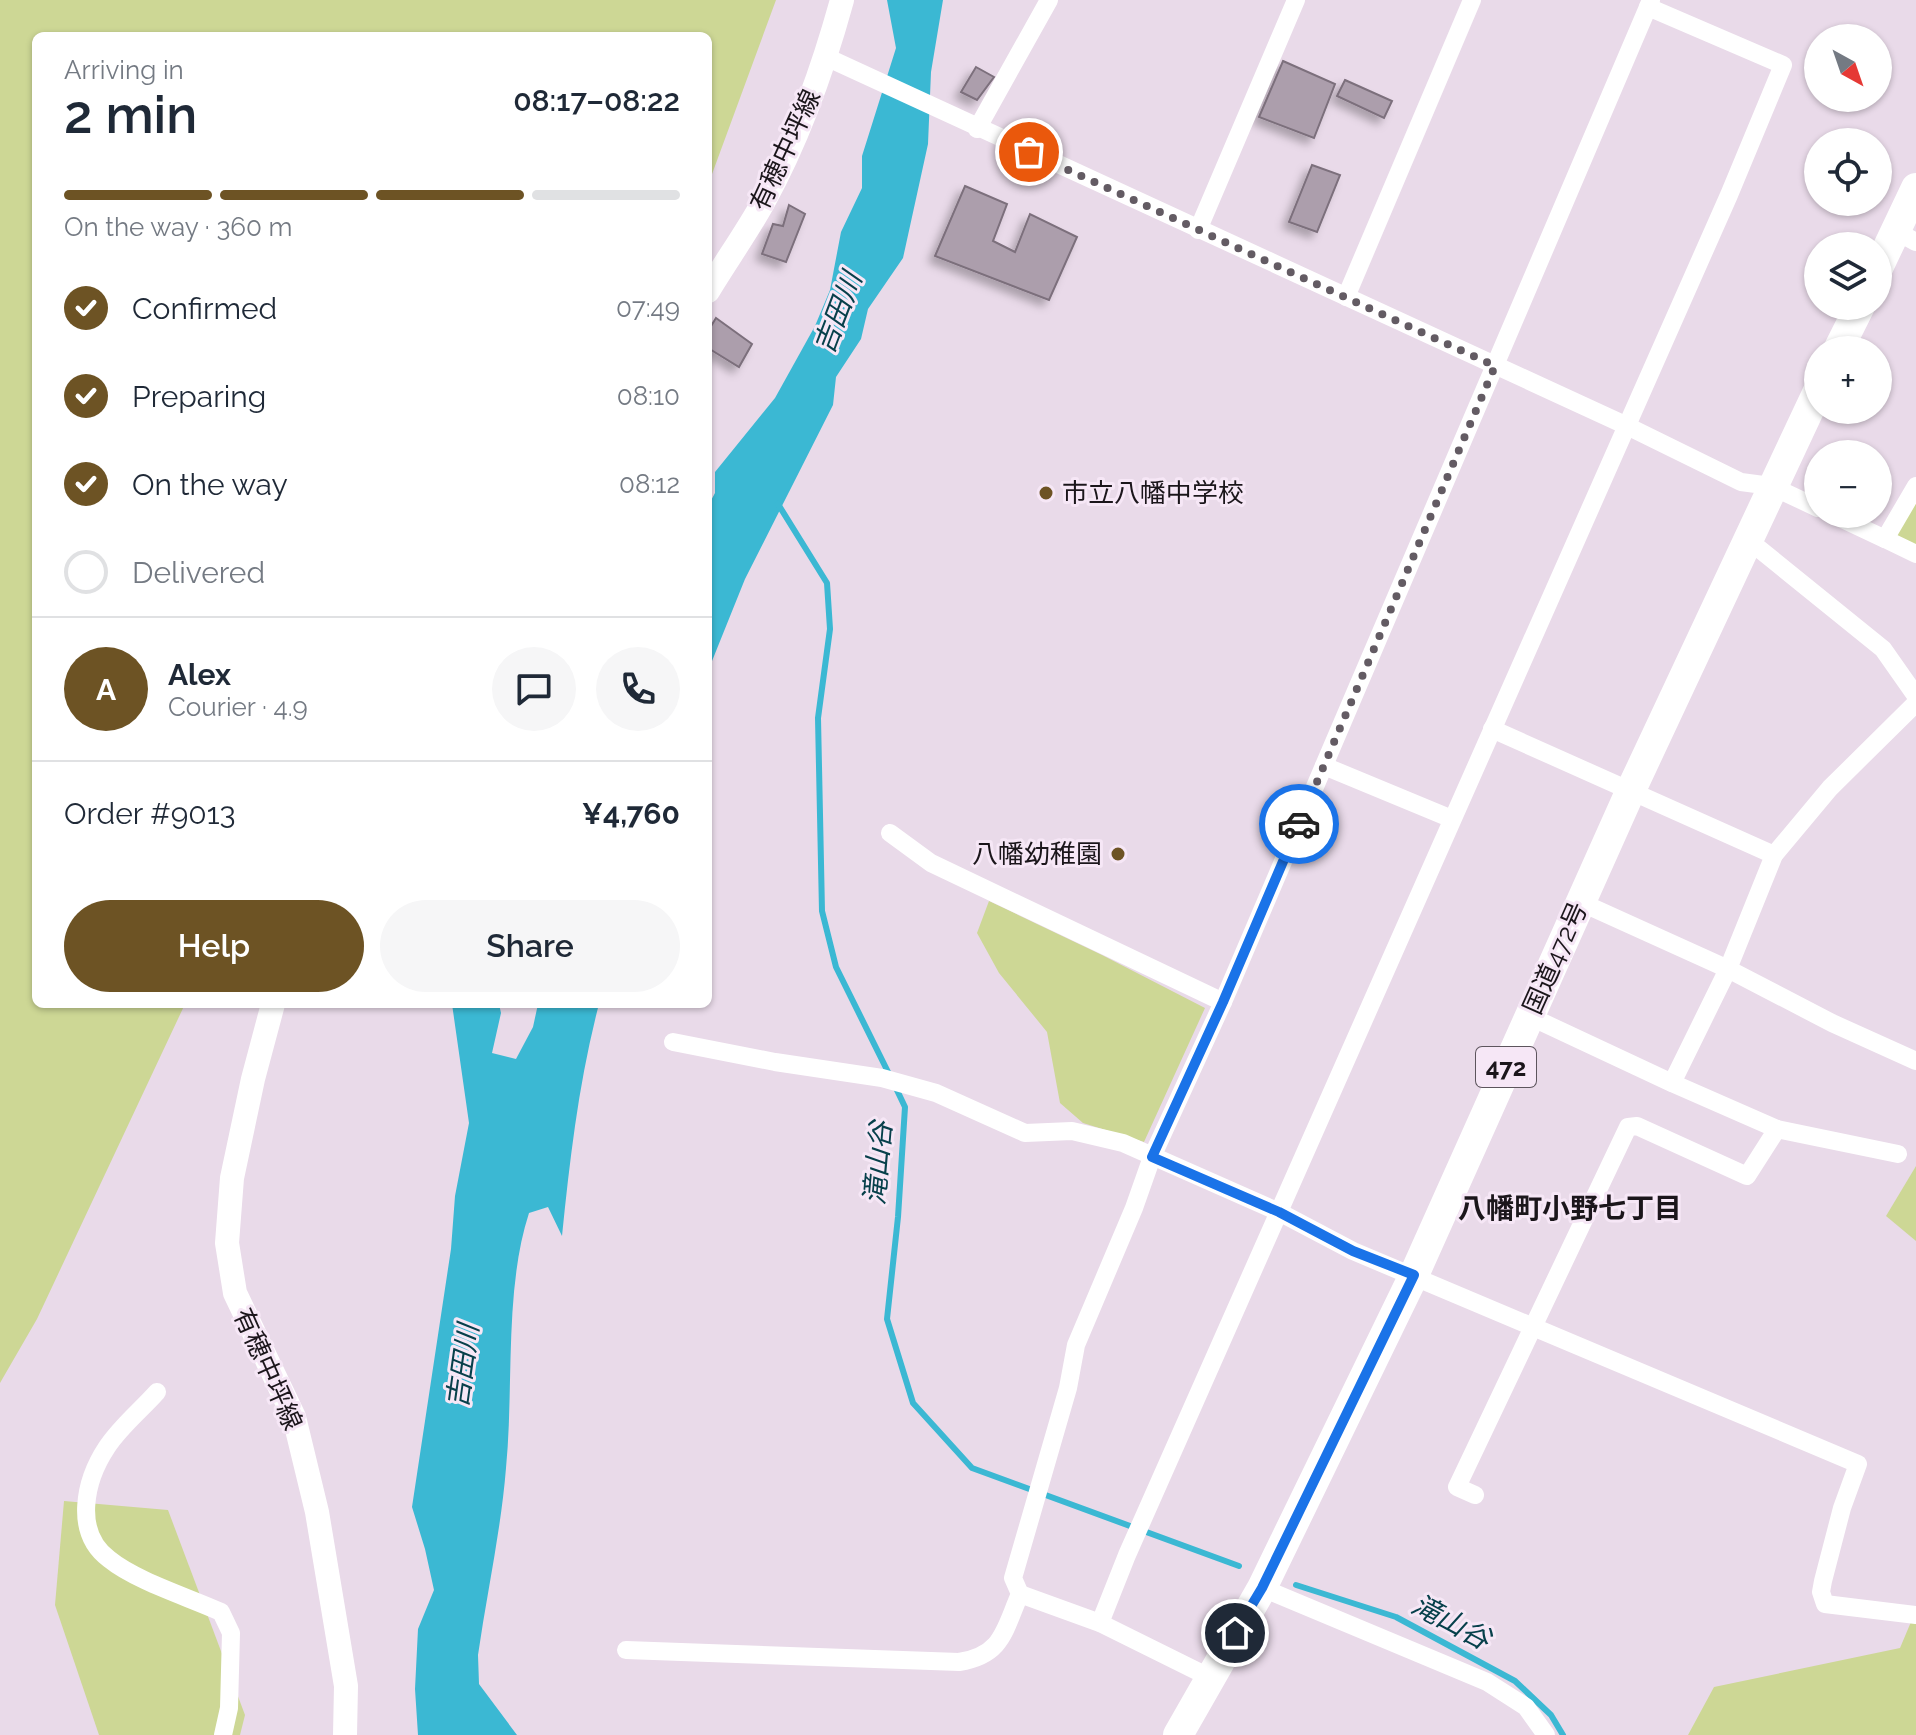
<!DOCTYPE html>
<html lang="en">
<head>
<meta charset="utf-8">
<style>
  body { margin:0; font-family:Raleway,"Noto Sans JP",sans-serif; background:#f6f6f7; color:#1f2937; height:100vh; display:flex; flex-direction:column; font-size:30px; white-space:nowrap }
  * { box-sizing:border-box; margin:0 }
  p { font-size:26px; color:#747a83 }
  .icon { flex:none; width:44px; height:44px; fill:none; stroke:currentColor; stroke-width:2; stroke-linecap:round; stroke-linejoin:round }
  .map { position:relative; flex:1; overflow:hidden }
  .side { position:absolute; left:32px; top:32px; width:680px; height:976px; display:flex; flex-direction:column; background:#fff; border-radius:12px; box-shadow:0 2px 6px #0004 }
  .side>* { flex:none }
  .needle { width:52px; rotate:140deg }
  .buttons { position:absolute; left:1804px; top:24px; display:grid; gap:16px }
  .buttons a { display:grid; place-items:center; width:88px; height:88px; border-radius:50%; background:#fff; box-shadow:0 2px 6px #0004; font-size:40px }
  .pin { position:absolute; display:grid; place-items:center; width:68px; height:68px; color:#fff; margin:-34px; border:4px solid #fff; border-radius:50%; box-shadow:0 2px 8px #0007 }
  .courier { position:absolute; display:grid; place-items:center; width:80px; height:80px; margin:-40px; border:6px solid #1a73e8; border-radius:50%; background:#fff; color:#222; box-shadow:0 2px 10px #0007 }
  .head em { font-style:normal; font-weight:600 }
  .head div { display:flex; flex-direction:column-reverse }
  .head { display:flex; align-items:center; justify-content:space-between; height:136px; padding:0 32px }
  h1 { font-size:52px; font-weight:600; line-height:60px }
  .bar { display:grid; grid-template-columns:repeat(4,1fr); gap:12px 8px; align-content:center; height:96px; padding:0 32px }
  .bar i { height:10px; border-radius:6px; background:#e0e1e3 }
  .bar .selected { background:#6d5324 }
  .bar p { grid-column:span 4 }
  .line { display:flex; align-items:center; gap:20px; padding:0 32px; border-top:2px solid #e0e1e3 }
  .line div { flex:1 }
  .round { display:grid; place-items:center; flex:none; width:84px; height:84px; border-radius:42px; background:#f6f6f7 }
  ol { padding:0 32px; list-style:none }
  li { display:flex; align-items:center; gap:24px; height:88px }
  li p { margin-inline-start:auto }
  li .icon { padding:8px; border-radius:50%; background:#6d5324; color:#fff; stroke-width:4 }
  li:last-child { color:#747a83 }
  li i { width:44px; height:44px; border:4px solid #e0e1e3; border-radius:50% }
  .button { display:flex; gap:16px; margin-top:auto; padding:16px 32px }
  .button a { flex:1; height:92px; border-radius:48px; background:#6d5324; color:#fff; font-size:32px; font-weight:600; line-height:92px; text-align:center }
  .button a+a { background:#f6f6f7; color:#1f2937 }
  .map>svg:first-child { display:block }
  .green { fill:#cdd795 }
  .water { fill:#3bb8d3 }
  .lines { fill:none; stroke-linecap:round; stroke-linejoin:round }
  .stream { stroke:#3bb8d3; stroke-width:6 }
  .building { fill:#ac9eac; stroke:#7c6f7c; stroke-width:2; filter:url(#shadow) }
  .minor { stroke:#fff; stroke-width:18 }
  .secondary { stroke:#fff; stroke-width:24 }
  .trunk { stroke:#fff; stroke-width:30 }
  .done { stroke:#635b63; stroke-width:8; stroke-dasharray:0 14.4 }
  .route { stroke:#1a73e8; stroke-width:10 }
  .poi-dot { fill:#6d5324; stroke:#f6e7f6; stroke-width:3 }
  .labels { text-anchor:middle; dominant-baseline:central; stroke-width:6; stroke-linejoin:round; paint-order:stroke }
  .shield { fill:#f6e7f6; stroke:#5d555d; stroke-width:2 }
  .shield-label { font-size:24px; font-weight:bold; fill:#1b161b }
  .street-label { font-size:26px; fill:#1b161b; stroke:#f6e7f6 }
  .poi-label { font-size:26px; fill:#1b161b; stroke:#f6e7f6; text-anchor:start }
  .water-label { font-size:28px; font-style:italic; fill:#07404b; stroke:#f6e7f6 }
  .neighbourhood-label { font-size:28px; font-weight:bold; fill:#1b161b; stroke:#f6e7f6 }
</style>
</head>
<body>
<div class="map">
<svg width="1916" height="1735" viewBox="0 0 1916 1735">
  <defs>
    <filter id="shadow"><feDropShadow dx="-6" dy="6" stdDeviation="4" flood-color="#0004"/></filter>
  </defs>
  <rect width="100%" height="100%" fill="#e9dae9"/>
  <!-- green -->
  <g class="green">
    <path d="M0,0H776L708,185V36H36V1004H185L37,1319L0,1383Z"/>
    <path d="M1916,501V545L1896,535Z"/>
    <path d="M989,901L1102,955L1205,1008L1144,1142L1083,1123L1060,1103L1047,1032L999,973L977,933Z"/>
    <path d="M1916,1166V1241L1886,1216Z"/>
    <path d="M64,1501L168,1510L245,1715L240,1735H99L55,1605Z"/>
    <path d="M1916,1610V1735H1688L1714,1687L1900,1648Z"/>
  </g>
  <!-- water -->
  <g class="water">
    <path d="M887,0H943L931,72L928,144L903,258L868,309L861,339L836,377L833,405L745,579L708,671V506L715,493V472L775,398L815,326L830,290L841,232L862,188V156L896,48Z"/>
    <path d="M452,1004H499L501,1013L492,1053L516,1059L533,1027L538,1004H599C579,1080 570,1158 562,1236L548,1207L529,1213C504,1290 514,1387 506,1468C501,1530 487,1593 478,1655L479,1684L517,1735H418L415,1689L418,1629L434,1590L425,1549L412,1507L451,1249L455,1196L469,1123Z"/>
  </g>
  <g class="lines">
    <!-- stream -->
    <g class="stream">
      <path d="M778,504L827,583L830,629L818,718L822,911L836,967L890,1076"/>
      <path d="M895,1086L905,1107L898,1217L887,1319L913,1403L972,1468L1239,1566"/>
      <path d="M1296,1585L1396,1617L1515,1681L1551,1715L1563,1735"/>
    </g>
  </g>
  <!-- building -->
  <g class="building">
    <path d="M1283,61L1335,84L1314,138L1259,117Z"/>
    <path d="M976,67L994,77L977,100L961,92Z"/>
    <path d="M1345,80L1392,101L1384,118L1337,96Z"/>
    <path d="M1312,165L1340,175L1317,232L1289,222Z"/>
    <path d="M965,186L1007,204L993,241L1015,252L1030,214L1077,237L1049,300L935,256Z"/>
    <path d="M789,205L805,214L786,262L762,254L773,224L783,226Z"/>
    <path d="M716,318L752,344L739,367L708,348V331Z"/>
  </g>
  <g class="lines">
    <!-- minor -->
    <g class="minor">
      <path d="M826,57L1625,425L1741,482L1771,486L1818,508"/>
      <path d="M977,129L1049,0"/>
      <path d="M1198,230L1296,0"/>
      <path d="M1896,231L1916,242"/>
      <path d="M1346,297L1472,0"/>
      <path d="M1916,486L1885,539L1916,554"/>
      <path d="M1832,514L1885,539"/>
      <path d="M1747,539L1883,649L1916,696"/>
      <path d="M1492,729L1774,855"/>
      <path d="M1324,766L1452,819"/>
      <path d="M890,833L931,863L1223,1002"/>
      <path d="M1580,902L1728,969L1832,1023L1916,1061"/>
      <path d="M1529,1016L1672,1083L1777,1129L1898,1154"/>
      <path d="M673,1042L775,1062L882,1078L936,1093L1025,1133L1072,1131L1123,1143L1279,1212L1353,1251L1858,1464L1842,1508L1823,1581L1821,1592L1825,1604L1916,1615"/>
      <path d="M1672,1083L1728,969L1774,855L1830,788L1916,703"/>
      <path d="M157,1392C141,1410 120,1427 107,1447C85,1480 73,1532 109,1559C136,1581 188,1597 221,1612L231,1633L229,1708L223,1735"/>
      <path d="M1475,1495L1457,1487L1628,1127L1637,1126L1747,1176L1777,1129"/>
      <path d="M1262,1588L1487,1682L1526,1707L1546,1735"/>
      <path d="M1020,1594L1100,1623L1209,1677"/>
      <path d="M1100,1623L1127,1555L1729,195L1783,65L1648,7"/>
      <path d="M626,1650L959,1662C1003,1655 1004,1630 1020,1594L1013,1578L1068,1388L1076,1345L1134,1208L1152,1157L1223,1002L1651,0"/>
    </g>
    <!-- secondary -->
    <g class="secondary">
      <path d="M708,291C726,261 747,232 764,201C798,139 823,69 842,0"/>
      <path d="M273,1004L253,1079L232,1178L227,1243L235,1293L294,1417L317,1512L346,1686L345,1735"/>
    </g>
    <!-- trunk -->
    <g class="trunk">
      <path d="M1878,268L1916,188"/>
      <path d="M1838,350L1860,306"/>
      <path d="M1178,1735L1262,1588L1414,1275L1631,790L1818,391"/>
    </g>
  </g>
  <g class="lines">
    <!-- done -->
    <path class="done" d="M1029,152L1495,366L1299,824"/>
    <!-- route -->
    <path class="route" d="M1235,1633L1262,1588L1414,1275L1353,1251L1279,1212L1152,1157L1223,1002L1299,824"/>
  </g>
  <!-- markers -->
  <g class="poi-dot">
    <circle cx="1046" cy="493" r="8"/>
    <circle cx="1118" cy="854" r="8"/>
  </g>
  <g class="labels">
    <!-- shield labels -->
    <rect class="shield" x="1476" y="1047" width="60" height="40" rx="6"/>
    <g class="shield-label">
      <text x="1506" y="1067">472</text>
    </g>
    <!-- street labels -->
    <g class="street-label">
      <text transform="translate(785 150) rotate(-65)">有穂中坪線</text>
      <text transform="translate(1555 958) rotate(-66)">国道472号</text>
      <text transform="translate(268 1369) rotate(66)">有穂中坪線</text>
    </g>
    <!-- poi labels -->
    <g class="poi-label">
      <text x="1062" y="493">市立八幡中学校</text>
      <text x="1102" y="854" text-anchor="end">八幡幼稚園</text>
    </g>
    <!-- water labels -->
    <g class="water-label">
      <text transform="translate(838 313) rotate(-69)">吉田川</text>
      <text transform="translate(878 1163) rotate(-85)">滝山谷</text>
      <text transform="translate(463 1366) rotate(-82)">吉田川</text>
      <text transform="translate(1451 1622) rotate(28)">滝山谷</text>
    </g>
    <!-- neighbourhood labels -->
    <g class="neighbourhood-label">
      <text x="1570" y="1208">八幡町小野七丁目</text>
    </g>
  </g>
</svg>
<div class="buttons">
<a><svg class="needle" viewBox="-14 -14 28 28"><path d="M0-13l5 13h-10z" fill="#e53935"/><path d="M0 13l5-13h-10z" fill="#747a83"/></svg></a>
<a><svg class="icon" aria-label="locate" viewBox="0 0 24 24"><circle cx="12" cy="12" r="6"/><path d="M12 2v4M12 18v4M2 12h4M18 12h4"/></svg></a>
<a><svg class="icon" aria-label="layers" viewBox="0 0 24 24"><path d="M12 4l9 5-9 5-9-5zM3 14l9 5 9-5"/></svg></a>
<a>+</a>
<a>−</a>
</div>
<div class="pin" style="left:1029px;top:152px;background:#ea580c"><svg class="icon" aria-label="bag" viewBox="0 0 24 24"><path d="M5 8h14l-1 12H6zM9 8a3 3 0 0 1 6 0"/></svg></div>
<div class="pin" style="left:1235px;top:1633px;background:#1f2937"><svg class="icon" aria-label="home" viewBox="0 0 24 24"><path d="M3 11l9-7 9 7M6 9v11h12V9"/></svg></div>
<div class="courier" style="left:1299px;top:824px"><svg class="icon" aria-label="car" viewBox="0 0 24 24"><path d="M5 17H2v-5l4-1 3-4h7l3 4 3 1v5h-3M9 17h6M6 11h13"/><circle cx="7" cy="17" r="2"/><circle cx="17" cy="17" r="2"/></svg></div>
<section class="side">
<div class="head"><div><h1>2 min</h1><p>Arriving in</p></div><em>08:17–08:22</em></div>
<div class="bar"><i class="selected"></i><i class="selected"></i><i class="selected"></i><i></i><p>On the way · 360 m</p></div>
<ol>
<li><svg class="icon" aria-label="check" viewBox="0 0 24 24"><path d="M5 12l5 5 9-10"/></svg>Confirmed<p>07:49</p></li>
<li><svg class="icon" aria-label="check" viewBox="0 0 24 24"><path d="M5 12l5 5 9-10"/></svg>Preparing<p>08:10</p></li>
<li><svg class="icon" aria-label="check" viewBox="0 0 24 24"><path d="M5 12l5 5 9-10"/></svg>On the way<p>08:12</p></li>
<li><i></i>Delivered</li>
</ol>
<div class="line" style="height:144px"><b class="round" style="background:#6d5324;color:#fff">A</b><div><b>Alex</b><p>Courier · 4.9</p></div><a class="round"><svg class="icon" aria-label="chat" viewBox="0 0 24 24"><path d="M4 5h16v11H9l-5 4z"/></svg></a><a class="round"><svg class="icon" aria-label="phone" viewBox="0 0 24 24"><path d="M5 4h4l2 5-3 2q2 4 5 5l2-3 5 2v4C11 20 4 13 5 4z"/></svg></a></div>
<div class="line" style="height:104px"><div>Order #9013</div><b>¥4,760</b></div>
<div class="button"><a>Help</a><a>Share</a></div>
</section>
</div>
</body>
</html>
